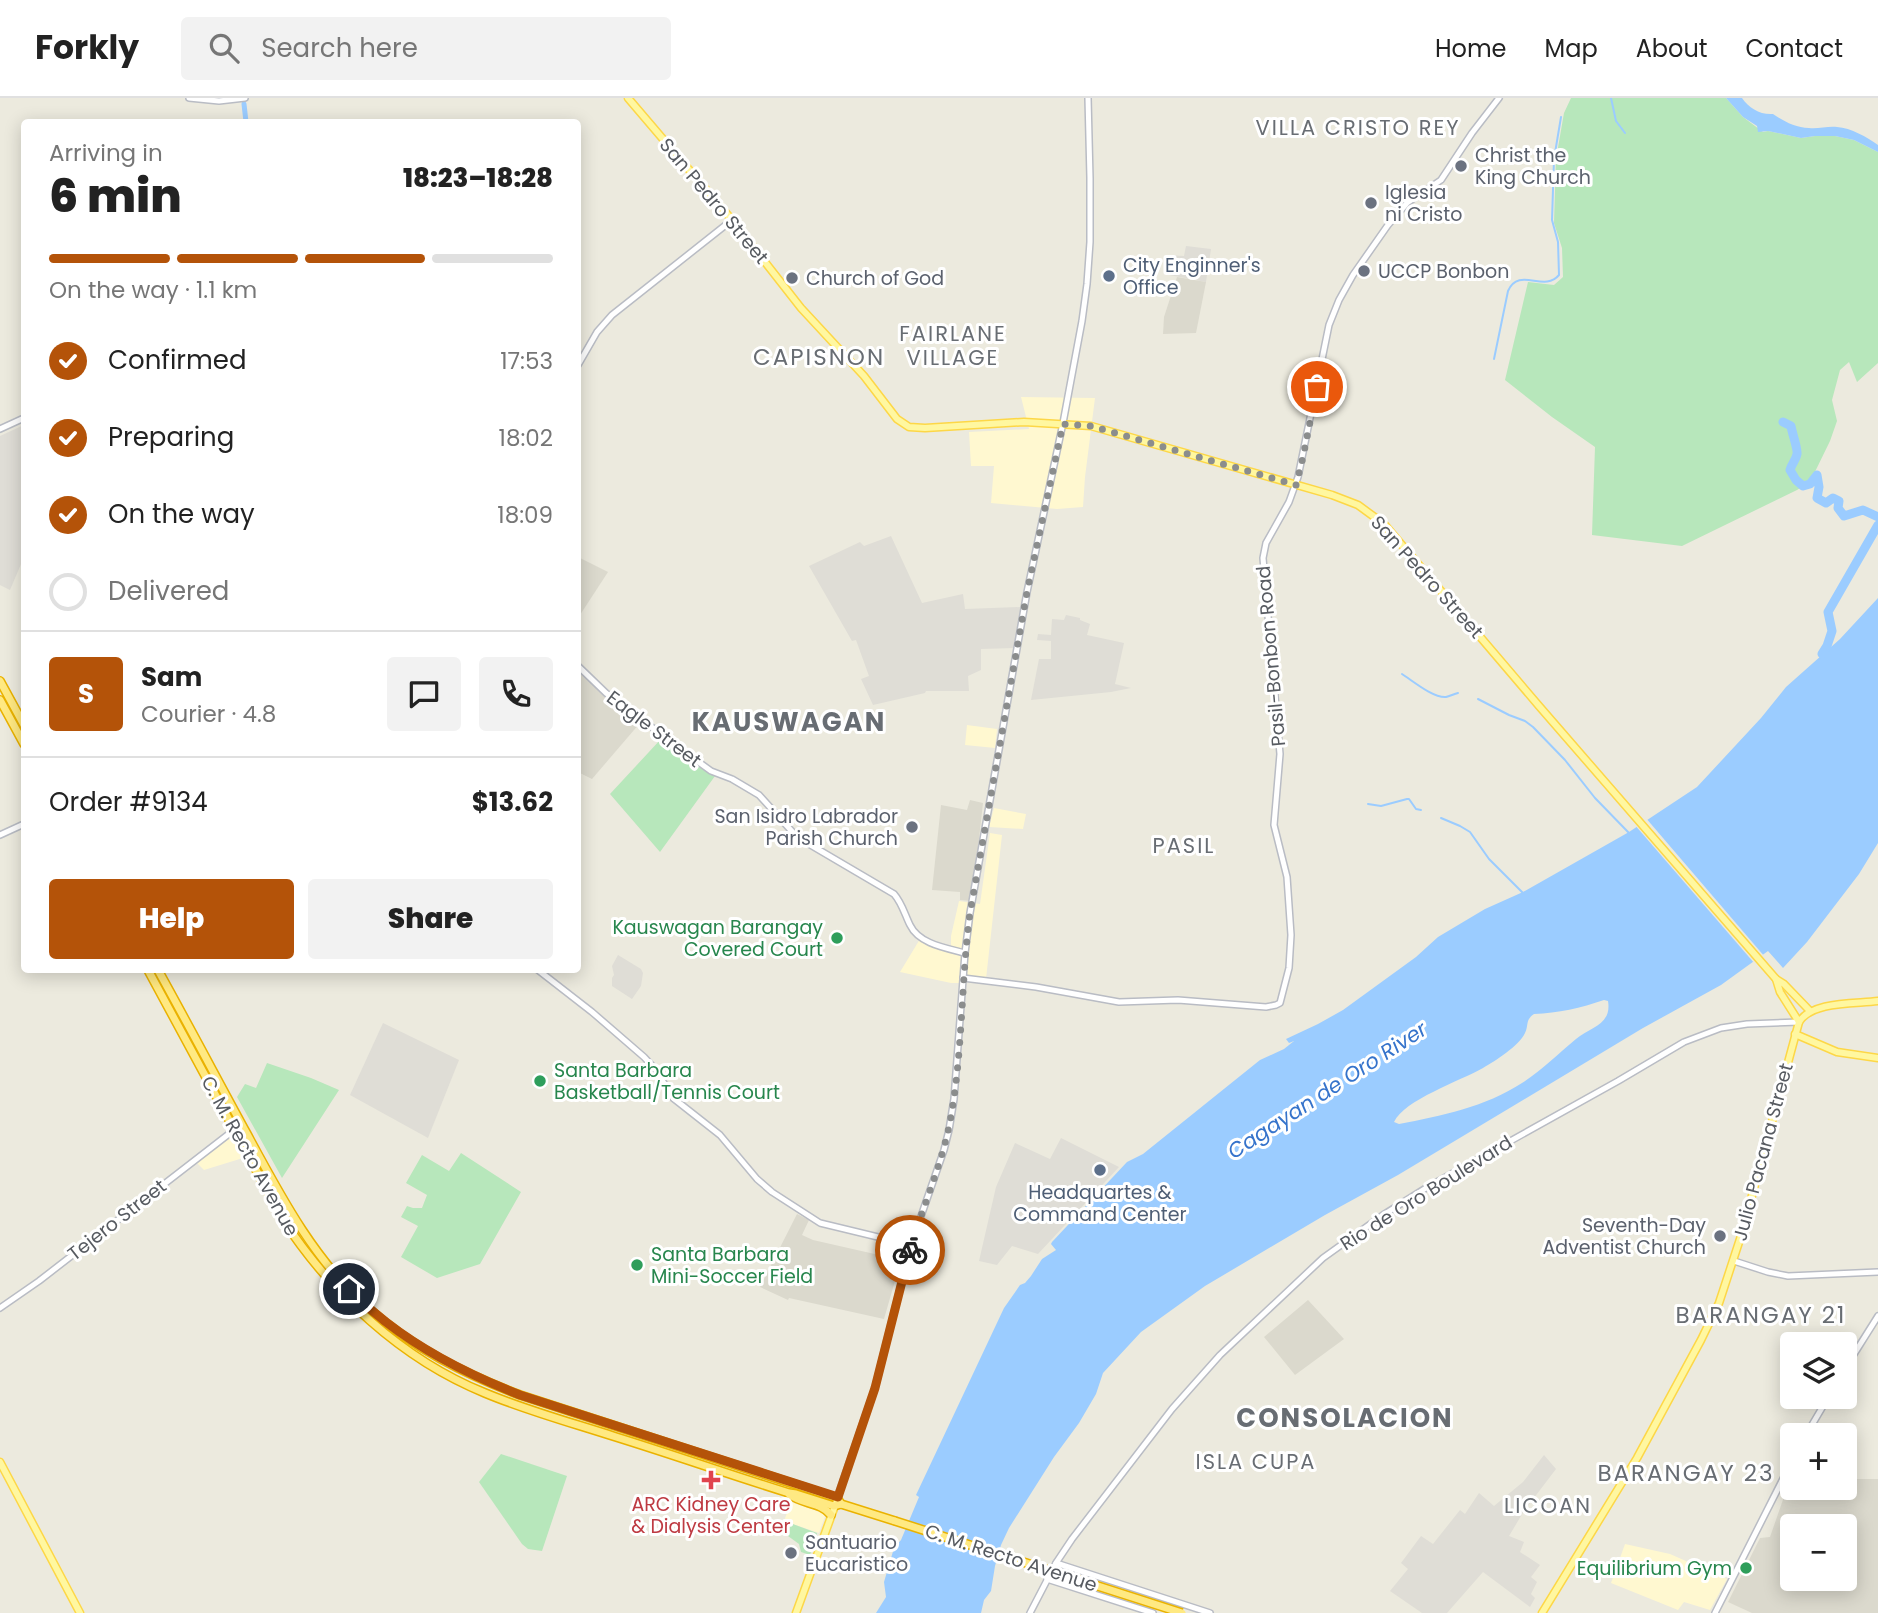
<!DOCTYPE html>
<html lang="en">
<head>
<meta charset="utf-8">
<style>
  body { margin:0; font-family:Poppins,sans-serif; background:#f2f2f2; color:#222; height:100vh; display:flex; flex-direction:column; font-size:26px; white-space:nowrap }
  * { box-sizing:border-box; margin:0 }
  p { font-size:23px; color:#767676 }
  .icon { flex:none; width:38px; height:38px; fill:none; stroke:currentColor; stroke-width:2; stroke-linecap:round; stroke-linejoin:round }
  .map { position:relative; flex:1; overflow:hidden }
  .drawer { position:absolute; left:21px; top:21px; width:560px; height:854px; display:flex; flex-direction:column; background:#fff; border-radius:7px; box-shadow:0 4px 18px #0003 }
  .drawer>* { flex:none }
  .tools { position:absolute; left:1780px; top:1234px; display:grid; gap:14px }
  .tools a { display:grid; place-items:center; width:77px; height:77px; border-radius:7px; background:#fff; box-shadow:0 4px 18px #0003; font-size:35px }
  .pin { position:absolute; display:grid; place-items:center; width:60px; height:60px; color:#fff; margin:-30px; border:4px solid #fff; border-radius:50%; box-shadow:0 2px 7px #0007 }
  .courier { position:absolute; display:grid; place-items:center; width:70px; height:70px; margin:-35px; border:5px solid #b45309; border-radius:50%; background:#fff; color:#222; box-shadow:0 2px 9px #0007 }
  .head em { font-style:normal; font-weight:800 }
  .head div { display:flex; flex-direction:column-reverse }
  .head { display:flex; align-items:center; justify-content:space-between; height:119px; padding:0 28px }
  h1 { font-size:46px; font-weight:800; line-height:52px }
  .bar { display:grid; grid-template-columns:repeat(4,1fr); gap:10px 7px; align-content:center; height:84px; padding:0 28px }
  .bar i { height:9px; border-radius:5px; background:#e0e0e0 }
  .bar .on { background:#b45309 }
  .bar p { grid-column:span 4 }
  .line { display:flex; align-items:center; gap:18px; padding:0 28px; border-top:2px solid #e0e0e0 }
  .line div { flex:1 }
  .round { display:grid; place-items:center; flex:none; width:74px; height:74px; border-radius:7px; background:#f2f2f2 }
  ol { padding:0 28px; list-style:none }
  li { display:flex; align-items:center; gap:21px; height:77px }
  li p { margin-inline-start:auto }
  li .icon { padding:7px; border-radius:50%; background:#b45309; color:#fff; stroke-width:4 }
  li:last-child { color:#767676 }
  li i { width:38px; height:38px; border:4px solid #e0e0e0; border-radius:50% }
  .action { display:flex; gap:14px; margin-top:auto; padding:14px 28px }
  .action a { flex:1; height:80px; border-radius:7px; background:#b45309; color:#fff; font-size:28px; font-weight:800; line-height:80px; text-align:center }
  .action a+a { background:#f2f2f2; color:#222 }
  header { display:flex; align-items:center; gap:42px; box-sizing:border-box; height:98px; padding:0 35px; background:#fff; border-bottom:2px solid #e0e0e0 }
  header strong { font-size:33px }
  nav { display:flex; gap:38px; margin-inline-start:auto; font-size:24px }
  .search { width:490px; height:63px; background:#f2f2f2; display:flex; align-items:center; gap:18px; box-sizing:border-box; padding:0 24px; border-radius:7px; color:#767676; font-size:26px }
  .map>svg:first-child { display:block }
  .commercial { fill:#fff8d0 }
  .industrial { fill:#dfddd6 }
  .education { fill:#dbd9cd; fill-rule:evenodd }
  .green { fill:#b7e7bb }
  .water { fill:#9bccff; fill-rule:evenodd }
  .pier { fill:#eceade }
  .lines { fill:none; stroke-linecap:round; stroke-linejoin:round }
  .stream { stroke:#9bccff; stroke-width:2 }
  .canal { stroke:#9bccff; stroke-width:5 }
  .river { stroke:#9bccff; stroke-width:9 }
  .secondary-casing { stroke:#b9bcc4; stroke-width:8 }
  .primary-casing { stroke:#fdd747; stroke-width:9 }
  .highway-casing { stroke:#eab200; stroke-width:10 }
  .secondary { stroke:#fff; stroke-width:5 }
  .primary { stroke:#fff7a0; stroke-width:6 }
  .highway { stroke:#ffe982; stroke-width:7 }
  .highway-bridge-casing { stroke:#eab200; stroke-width:10; stroke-linecap:butt }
  .highway-bridge { stroke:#ffe982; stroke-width:7 }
  .done { stroke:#8b8d8d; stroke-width:7; stroke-dasharray:0 12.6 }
  .route { stroke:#b45309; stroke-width:9 }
  .worship-dot { fill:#6b7280; stroke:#fff; stroke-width:2.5 }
  .service-dot { fill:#5c6f8a; stroke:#fff; stroke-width:2.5 }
  .leisure-dot { fill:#2e9e5b; stroke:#fff; stroke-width:2.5 }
  .health-dot { fill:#e0444e; stroke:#fff; stroke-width:2.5 }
  .labels { text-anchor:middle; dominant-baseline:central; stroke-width:6; stroke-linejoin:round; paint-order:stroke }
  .worship-label { font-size:19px; fill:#5b616d; stroke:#fff; text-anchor:start }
  .street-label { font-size:19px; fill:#575b61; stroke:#fff }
  .service-label { font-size:19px; fill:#4e5e75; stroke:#fff; text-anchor:start }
  .leisure-label { font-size:19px; fill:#27864d; stroke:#fff; text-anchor:end }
  .health-label { font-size:19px; fill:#be3a42; stroke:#fff }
  .neighbourhood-label { font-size:21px; letter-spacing:2px; fill:#686d73; stroke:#fff }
  .water-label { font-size:21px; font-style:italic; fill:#3573cb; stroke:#fff }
  .quarter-label { font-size:23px; letter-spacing:2px; fill:#686d73; stroke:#fff }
  .district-label { font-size:26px; font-weight:bold; letter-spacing:2px; fill:#686d73; stroke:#fff }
</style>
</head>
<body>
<header>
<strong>Forkly</strong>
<div class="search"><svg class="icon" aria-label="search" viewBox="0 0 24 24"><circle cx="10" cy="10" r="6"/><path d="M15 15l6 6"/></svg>Search here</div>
<nav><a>Home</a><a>Map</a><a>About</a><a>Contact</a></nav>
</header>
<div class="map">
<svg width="1878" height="1515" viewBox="0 0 1878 1515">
  <rect width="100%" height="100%" fill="#eceade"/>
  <!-- commercial -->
  <g class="commercial">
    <path d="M1021,299L1095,300L1085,379L1083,409L1057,411L991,405L994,368H971L969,334L1029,331Z"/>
    <path d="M967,627L997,631L995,650L965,647Z"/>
    <path d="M994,710L1026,716L1023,731L989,729Z"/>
    <path d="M990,735L1002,737L986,881L961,878L960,885H951L900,874L920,841L933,846L951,848V838L959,803L980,806Z"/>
    <path d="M230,1037L243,1060L204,1072L196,1064Z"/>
    <path d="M791,1404L826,1416L819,1435L784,1423Z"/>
    <path d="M1625,1446L1670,1456L1727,1481L1710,1512L1684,1504L1678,1512L1611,1485Z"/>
  </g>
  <!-- industrial -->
  <g class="industrial">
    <path d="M1186,148L1211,151L1206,184L1164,176L1166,157L1184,158Z"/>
    <path d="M24,327V459L10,492L0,487V338Z"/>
    <path d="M891,438L922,505L963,496L965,511L1021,509L1015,550L981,551V572L968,578L969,593H926L925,595L873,607L861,581L869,578L856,542L852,543L809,468L860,444L864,448Z"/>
    <path d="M1066,517L1080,520V522L1090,526L1087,537L1124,545L1115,586L1131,590L1111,594L1031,602L1039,561H1051V543L1037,542L1038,536L1051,537L1052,521L1064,522Z"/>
    <path d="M618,857L641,871L643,875L641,888L632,901L612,888V880L614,877L612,868Z"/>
    <path d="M383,925L459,962L428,1040L350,997Z"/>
    <path d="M1061,1040L1119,1069L1038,1156L1012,1148L997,1167L979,1163L996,1089L1015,1045L1050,1061Z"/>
    <path d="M1544,1357L1556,1371L1524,1413L1509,1438L1524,1444L1520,1454L1540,1467L1531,1479L1537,1484L1531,1496L1535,1500L1530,1509L1483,1474L1447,1515H1422L1390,1493L1408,1471L1401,1465L1421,1438L1433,1446L1460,1412L1465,1416L1479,1395L1494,1408L1523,1384Z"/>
  </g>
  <!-- education -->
  <g class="education">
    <path d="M1177,179L1206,184L1196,235L1163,236L1164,219Z"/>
    <path d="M578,459L608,474L578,520Z"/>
    <path d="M578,569L640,625L592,681L578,674Z"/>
    <path d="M970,702L983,705L972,803L960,802V794L932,792L941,707L967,712Z"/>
    <path d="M797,1116L809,1122L802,1137L813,1142L901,1162L884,1221L789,1200L788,1202L760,1189Z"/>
    <path d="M1308,1202L1344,1241L1295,1277L1264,1239Z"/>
    <path d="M1792,1381V1390H1844L1845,1381H1878V1515H1752L1728,1504L1760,1440L1770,1439L1786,1393ZM1792,1428H1844V1480H1792Z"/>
  </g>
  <!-- green -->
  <g class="green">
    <path d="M1571,0H1726L1743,19L1763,34L1768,33L1801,40L1815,38H1835L1854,42L1878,54V265L1857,284L1849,264L1840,272L1832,302L1837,323L1830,343L1810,384L1797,392L1682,448L1592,437L1595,349L1552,319L1505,282L1528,184L1554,187L1563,179L1562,150L1554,125L1556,61L1564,15Z"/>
    <path d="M661,641L705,673L715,678L660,754L610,696Z"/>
    <path d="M267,965L311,980L339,992L282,1080L237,999L245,986L256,990Z"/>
    <path d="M461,1055L521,1094L480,1166L437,1180L401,1159L418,1128L401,1119L407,1108L413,1110H422L427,1097L406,1085L422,1057L449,1073Z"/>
    <path d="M501,1356L567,1378L542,1453L528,1451L522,1446L479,1384Z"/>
    <path d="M782,1422L817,1435L810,1457L801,1454L799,1446L788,1438L789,1434L780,1430Z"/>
  </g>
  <!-- water -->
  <g class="water">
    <path d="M1726,0H1742C1749,10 1760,17 1773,16C1783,23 1796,30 1809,30C1818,31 1828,28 1837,29C1851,30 1867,39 1878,47V54L1854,42L1835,38H1815L1801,40L1768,33L1758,34L1757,28L1743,19Z"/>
    <path d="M1878,500V745L1859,776L1807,844L1783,870L1768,853L1721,887L1643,930L1398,1077L1325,1117L1205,1188L1141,1234L1103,1275L1096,1296L1079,1325L1054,1359L1009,1430L1001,1447L995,1468L991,1493L984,1502L981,1515H876L886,1499L884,1484L894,1450L901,1442L919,1399L916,1397L1004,1210L1020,1187L1025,1185L1031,1178L1042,1161L1056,1152L1051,1146L1052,1144L1127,1064L1143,1056L1260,962L1284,951L1294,943L1289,945L1286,941L1318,926L1343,912L1416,859L1438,839L1485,811L1523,794L1629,734L1697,689L1761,620L1786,589L1840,541ZM1604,902L1608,903C1612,927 1590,929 1576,941C1558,956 1541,973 1522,985C1485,1009 1441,1018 1399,1026L1394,1024C1404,1002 1460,983 1483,970C1495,963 1519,948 1525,935C1529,927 1525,922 1534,916C1558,915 1581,910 1604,902Z"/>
  </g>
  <!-- pier -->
  <path class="pier" d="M1645,719L1765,859L1755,866L1634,726Z"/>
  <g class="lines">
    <!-- stream -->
    <g class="stream">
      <path d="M1611,0L1616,23L1625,35"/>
      <path d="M1494,261L1508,193C1519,168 1544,195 1559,177L1558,144L1552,122L1554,61L1561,19"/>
      <path d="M1402,576C1413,583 1433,600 1446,599C1450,598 1454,596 1458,595"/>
      <path d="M1478,601L1509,617L1525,623L1533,629L1565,662L1595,700L1629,735"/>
      <path d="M1368,706L1381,708L1407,701H1409L1416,711L1421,712"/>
      <path d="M1441,720L1460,728L1470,734L1489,761L1524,796"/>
    </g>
    <!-- canal -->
    <path class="canal" d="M244,6L246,24"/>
    <!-- river -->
    <g class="river">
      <path d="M1783,324L1791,328C1792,335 1798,351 1797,356C1796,362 1792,365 1790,372L1796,382L1803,388L1810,386L1817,377L1819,389L1817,400L1826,405L1833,400L1839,403L1838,410L1844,418L1863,412L1878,419"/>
      <path d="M1822,556L1827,548L1832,533L1828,514L1878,427"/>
    </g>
    <defs>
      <g id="secondary">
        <path d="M189,0L219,3L245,0"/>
        <path d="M578,267L597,234L612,217L732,122"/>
        <path d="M0,331L24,320"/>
        <path d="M578,568L606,595L689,657L711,673L732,681L759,697L797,739L894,796C902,805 905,817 910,827C919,846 946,850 965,855"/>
        <path d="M0,737L24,726"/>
        <path d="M538,872L592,914L644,959L656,972L673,1000L720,1037L757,1081L772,1094L820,1125L911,1147"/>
        <path d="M963,880L1036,889L1119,904L1178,902L1266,909L1276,907L1280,905L1289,870L1291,837L1287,779L1274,727L1280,656L1263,460L1266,445L1289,404L1298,379L1329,227L1339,202L1353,177L1388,127L1407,105L1441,82L1472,35L1499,0"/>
        <path d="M1734,1163L1768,1174L1788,1178L1878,1174"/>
        <path d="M0,1210L39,1183L234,1032"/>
        <path d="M1844,1272L1878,1218"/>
        <path d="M1806,1337L1829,1298"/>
        <path d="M837,1400L875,1290L911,1147L944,1052L949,1032L954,1001L965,855L970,815L1027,494L1063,325L1082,223L1087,186L1090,144V80L1088,0"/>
        <path d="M1056,1465L1210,1515"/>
        <path d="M1047,1481L1153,1515"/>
        <path d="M1030,1515L1056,1465L1072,1441L1172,1311L1220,1257L1323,1160L1383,1117L1426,1090L1618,983L1684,944L1721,930L1747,926L1799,924"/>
        <path d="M1715,1515L1792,1363"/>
      </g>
      <g id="primary">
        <path d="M628,0L732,122L801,210L864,278L897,321L909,329L925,330L1024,324L1091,328L1332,397L1358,407L1384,426L1539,608L1776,881L1784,886L1810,913"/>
        <path d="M1776,881L1780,894L1799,924"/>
        <path d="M1795,936L1837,954L1878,960"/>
        <path d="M0,1364L80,1515"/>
        <path d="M796,1515L836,1405"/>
        <path d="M1542,1515L1637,1360L1701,1242L1719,1205L1741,1138L1799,924C1812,903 1855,906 1878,903"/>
      </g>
      <g id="highway">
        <path d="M0,583L24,627"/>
        <path d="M0,602L24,646"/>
        <path d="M148,872L282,1120C331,1195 401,1261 485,1295C528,1313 573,1325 616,1339C674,1357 731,1377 789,1395L796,1396L834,1408L841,1406L895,1423"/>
        <path d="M158,872C188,926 217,981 247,1036C281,1099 314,1162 368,1210C413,1250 465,1276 520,1297L837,1400L841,1406"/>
        <path d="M789,1396C801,1406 821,1404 831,1417"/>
      </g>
    </defs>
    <!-- secondary casing -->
    <use href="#secondary" class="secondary-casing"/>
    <!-- primary casing -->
    <use href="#primary" class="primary-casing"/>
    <!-- highway casing -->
    <use href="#highway" class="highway-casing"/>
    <!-- secondary -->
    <use href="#secondary" class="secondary"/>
    <!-- primary -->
    <use href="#primary" class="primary"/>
    <!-- highway -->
    <use href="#highway" class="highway"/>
    <defs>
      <path id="highway-bridge" d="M895,1423L1182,1515"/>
    </defs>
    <!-- highway-bridge casing -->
    <use href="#highway-bridge" class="highway-bridge-casing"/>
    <!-- highway-bridge -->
    <use href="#highway-bridge" class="highway-bridge"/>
  </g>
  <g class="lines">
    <!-- done -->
    <path class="done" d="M910,1152C923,1107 943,1065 951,1018C963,951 961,882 970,815L1027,494L1063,326L1091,328L1296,387L1303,359L1317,289"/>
    <!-- route -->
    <path class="route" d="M349,1191C359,1203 373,1213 386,1224C427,1256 472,1278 520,1297L838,1399L875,1290L910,1152"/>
  </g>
  <!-- markers -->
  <g class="worship-dot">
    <circle cx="1461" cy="68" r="7"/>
    <circle cx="1371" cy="105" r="7"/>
    <circle cx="1364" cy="173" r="7"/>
    <circle cx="792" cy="180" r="7"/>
    <circle cx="912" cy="729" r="7"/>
    <circle cx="1720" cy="1138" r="7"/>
    <circle cx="791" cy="1455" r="7"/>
  </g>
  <g class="service-dot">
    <circle cx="1109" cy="178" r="7"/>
    <circle cx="1100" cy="1072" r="7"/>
  </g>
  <g class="leisure-dot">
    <circle cx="837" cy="840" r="7"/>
    <circle cx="540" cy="983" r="7"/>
    <circle cx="637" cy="1167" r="7"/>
    <circle cx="1746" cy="1470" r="7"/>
  </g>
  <path class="health-dot" d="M707.5 1371.5h7v7h7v7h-7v7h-7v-7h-7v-7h7z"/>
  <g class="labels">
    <!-- worship labels -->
    <g class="worship-label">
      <text x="1475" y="57">Christ the<tspan x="1475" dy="22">King Church</tspan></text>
      <text x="1385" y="94">Iglesia<tspan x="1385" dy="22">ni Cristo</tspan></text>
      <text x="1378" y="173">UCCP Bonbon</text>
      <text x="806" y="180">Church of God</text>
      <text x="898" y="718" text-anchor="end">San Isidro Labrador<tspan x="898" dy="22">Parish Church</tspan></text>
      <text x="1706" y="1127" text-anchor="end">Seventh-Day<tspan x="1706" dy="22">Adventist Church</tspan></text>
      <text x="805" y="1444">Santuario<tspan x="805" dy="22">Eucaristico</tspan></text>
    </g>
    <!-- street labels -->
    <g class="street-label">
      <text transform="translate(714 103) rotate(50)">San Pedro Street</text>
      <text transform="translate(1427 479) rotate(48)">San Pedro Street</text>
      <text transform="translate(1271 558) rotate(-95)">Pasil-Bonbon Road</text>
      <text transform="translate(654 631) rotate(37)">Eagle Street</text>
      <text transform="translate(1763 1054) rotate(-75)">Julio Pacana Street</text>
      <text transform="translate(250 1058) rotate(61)">C. M. Recto Avenue</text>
      <text transform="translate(1426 1095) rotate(-32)">Rio de Oro Boulevard</text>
      <text transform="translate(117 1122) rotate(-38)">Tejero Street</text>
      <text transform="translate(1011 1460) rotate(18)">C. M. Recto Avenue</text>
    </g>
    <!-- service labels -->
    <g class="service-label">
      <text x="1123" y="167">City Enginner's<tspan x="1123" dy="22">Office</tspan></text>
      <text x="1100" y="1094" text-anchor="middle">Headquartes &amp;<tspan x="1100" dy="22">Command Center</tspan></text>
    </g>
    <!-- leisure labels -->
    <g class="leisure-label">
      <text x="823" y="829">Kauswagan Barangay<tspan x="823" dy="22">Covered Court</tspan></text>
      <text x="554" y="972" text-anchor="start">Santa Barbara<tspan x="554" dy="22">Basketball/Tennis Court</tspan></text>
      <text x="651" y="1156" text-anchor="start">Santa Barbara<tspan x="651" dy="22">Mini-Soccer Field</tspan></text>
      <text x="1732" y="1470">Equilibrium Gym</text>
    </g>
    <!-- health labels -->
    <g class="health-label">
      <text x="711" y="1406">ARC Kidney Care<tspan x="711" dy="22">&amp; Dialysis Center</tspan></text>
    </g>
    <!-- neighbourhood labels -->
    <g class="neighbourhood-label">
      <text x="1358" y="29">VILLA CRISTO REY</text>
      <text x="953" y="235">FAIRLANE<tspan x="953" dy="24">VILLAGE</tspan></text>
      <text x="1184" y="747">PASIL</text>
      <text x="1256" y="1363">ISLA CUPA</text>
      <text x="1548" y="1407">LICOAN</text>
    </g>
    <!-- water labels -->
    <g class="water-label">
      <text transform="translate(1327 992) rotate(-33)">Cagayan de Oro River</text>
    </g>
    <!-- quarter labels -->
    <g class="quarter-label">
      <text x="819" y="259">CAPISNON</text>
      <text x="1761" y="1217">BARANGAY 21</text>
      <text x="1686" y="1375">BARANGAY 23</text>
    </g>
    <!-- district labels -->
    <g class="district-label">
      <text x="789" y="624">KAUSWAGAN</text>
      <text x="1345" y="1320">CONSOLACION</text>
    </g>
  </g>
</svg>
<div class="tools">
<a><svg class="icon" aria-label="layers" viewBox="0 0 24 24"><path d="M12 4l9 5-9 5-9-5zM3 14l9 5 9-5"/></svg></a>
<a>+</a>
<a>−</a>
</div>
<div class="pin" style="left:1317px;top:289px;background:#ea580c"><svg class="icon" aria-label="bag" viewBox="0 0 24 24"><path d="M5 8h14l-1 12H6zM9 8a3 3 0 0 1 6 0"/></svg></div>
<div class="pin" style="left:349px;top:1191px;background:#1f2937"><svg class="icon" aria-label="home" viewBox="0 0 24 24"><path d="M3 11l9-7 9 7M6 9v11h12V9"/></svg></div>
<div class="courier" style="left:910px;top:1152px"><svg class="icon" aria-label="bike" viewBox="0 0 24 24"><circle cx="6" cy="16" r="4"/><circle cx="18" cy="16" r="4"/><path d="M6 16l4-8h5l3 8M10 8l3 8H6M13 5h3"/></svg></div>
<section class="drawer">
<div class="head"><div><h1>6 min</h1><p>Arriving in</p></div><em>18:23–18:28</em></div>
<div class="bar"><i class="on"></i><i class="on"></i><i class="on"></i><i></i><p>On the way · 1.1 km</p></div>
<ol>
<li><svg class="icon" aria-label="check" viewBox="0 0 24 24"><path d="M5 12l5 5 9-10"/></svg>Confirmed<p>17:53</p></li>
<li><svg class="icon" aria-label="check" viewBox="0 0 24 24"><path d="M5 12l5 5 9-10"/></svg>Preparing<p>18:02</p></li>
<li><svg class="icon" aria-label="check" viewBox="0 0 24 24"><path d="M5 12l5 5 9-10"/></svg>On the way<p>18:09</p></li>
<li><i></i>Delivered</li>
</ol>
<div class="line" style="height:126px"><b class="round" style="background:#b45309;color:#fff">S</b><div><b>Sam</b><p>Courier · 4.8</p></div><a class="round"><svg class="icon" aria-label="chat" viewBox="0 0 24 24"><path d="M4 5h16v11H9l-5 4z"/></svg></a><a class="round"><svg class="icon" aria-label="phone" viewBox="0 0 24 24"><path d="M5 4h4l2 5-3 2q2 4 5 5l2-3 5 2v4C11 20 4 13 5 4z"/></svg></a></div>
<div class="line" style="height:91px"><div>Order #9134</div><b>$13.62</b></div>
<div class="action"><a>Help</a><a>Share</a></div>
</section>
</div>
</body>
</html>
